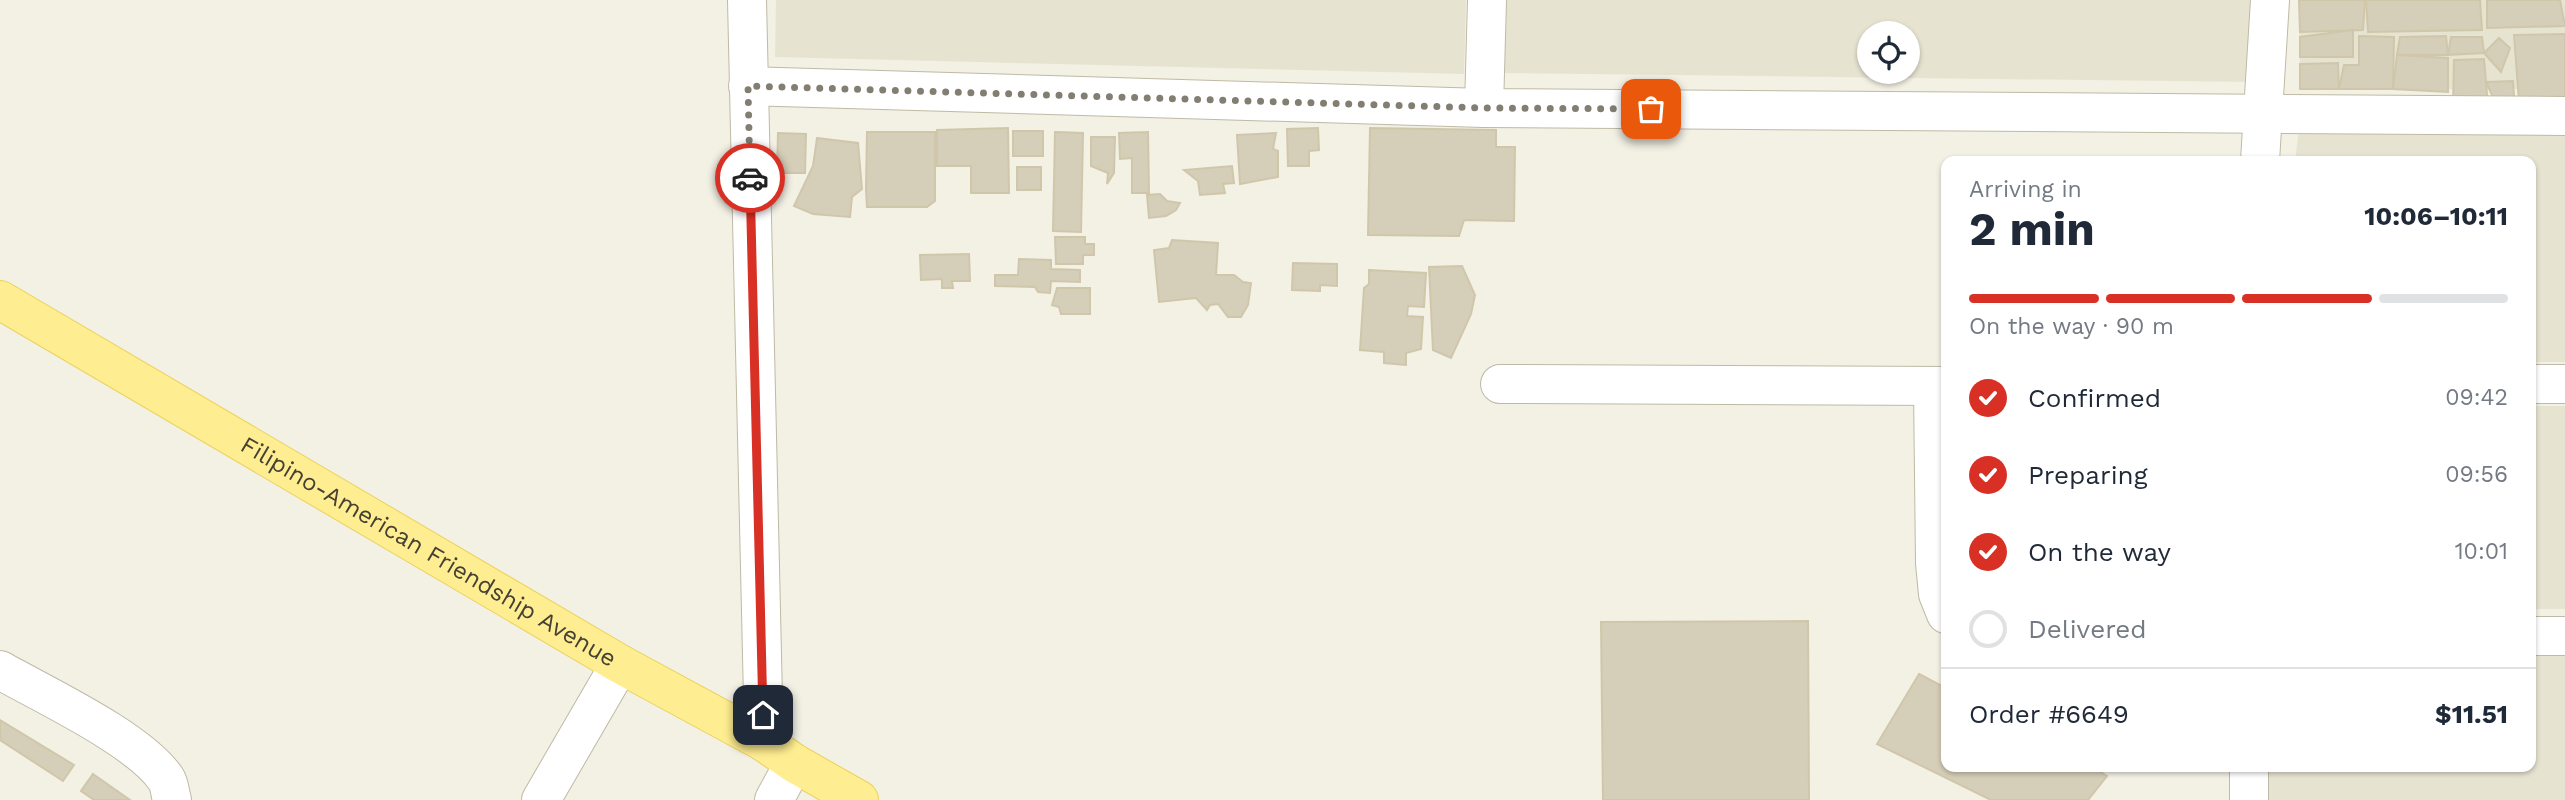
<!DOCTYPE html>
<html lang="en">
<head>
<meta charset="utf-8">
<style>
  body { margin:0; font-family:"Work Sans",sans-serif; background:#f2f2f3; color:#1f2937; height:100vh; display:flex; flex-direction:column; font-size:26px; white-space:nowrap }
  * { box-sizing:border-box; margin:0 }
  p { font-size:23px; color:#747a83 }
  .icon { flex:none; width:38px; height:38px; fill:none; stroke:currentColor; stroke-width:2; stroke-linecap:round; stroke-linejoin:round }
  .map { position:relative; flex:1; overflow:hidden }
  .side { position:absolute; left:1941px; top:156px; width:595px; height:616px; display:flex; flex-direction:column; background:#fff; border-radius:14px; box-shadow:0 2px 5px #0004 }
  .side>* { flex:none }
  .controls { position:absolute; left:1857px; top:21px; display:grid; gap:14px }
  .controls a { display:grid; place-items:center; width:63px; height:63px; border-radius:50%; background:#fff; box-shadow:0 2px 5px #0004; font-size:35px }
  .pin { position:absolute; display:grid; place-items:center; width:60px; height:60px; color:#fff; margin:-30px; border-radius:14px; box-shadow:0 4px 10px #0006 }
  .courier { position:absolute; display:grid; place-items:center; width:70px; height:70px; margin:-35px; border:5px solid #d93025; border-radius:50%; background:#fff; color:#222; box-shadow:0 2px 9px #0007 }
  .summary em { font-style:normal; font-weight:700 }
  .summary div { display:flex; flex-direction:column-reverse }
  .summary { display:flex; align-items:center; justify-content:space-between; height:119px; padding:0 28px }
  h1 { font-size:46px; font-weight:700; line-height:52px }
  .bar { display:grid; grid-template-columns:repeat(4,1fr); gap:10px 7px; align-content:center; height:84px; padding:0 28px }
  .bar i { height:9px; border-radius:5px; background:#e0e1e3 }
  .bar .selected { background:#d93025 }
  .bar p { grid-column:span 4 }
  .line { display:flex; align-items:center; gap:18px; padding:0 28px; border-top:2px solid #e0e1e3 }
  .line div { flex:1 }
  ol { padding:0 28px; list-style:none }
  li { display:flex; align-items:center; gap:21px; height:77px }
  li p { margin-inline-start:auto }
  li .icon { padding:7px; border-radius:50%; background:#d93025; color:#fff; stroke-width:4 }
  li:last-child { color:#747a83 }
  li i { width:38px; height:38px; border:4px solid #e0e1e3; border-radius:50% }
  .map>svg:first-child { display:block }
  .residential { fill:#e7e3d1; fill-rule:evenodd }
  .building { fill:#d5ceb8; stroke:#d0c7ab; stroke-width:2 }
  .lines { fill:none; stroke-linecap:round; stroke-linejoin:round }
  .minor-casing { stroke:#bfbaa6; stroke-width:40 }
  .tertiary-casing { stroke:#bfbaa6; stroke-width:40 }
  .primary-casing { stroke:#ead25a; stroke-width:40 }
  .minor { stroke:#fff; stroke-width:38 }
  .tertiary { stroke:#fff; stroke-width:38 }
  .primary { stroke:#ffee91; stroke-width:38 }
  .done { stroke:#827e71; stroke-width:7; stroke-dasharray:0 12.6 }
  .route { stroke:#d93025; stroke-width:9 }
  .labels { text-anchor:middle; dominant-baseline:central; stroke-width:6; stroke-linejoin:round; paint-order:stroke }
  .street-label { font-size:24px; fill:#454133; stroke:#fff }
</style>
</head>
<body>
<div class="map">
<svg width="2565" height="800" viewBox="0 0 2565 800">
  <rect width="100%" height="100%" fill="#f3f0e4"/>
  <!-- residential -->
  <g class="residential">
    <path d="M776,0H1466L1464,74L775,57Z"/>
    <path d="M1502,0H2255L2252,82L1502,73ZM1869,33H1908V72H1869Z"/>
    <path d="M2299,0H2565V89H2300Z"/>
    <path d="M2565,128V362H2531L2530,161H2295L2299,130Z"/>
    <rect x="2531" y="406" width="34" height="203"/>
    <path d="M2531,647L2565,648V800H2265V767L2530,766Z"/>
  </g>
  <!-- building -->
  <g class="building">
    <path d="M2299,0H2365L2363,30L2300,32Z"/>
    <path d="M2366,0H2480L2482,30L2368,32Z"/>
    <path d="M2487,0H2560L2565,26L2487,28Z"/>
    <path d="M2353,30V57H2300V37Z"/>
    <path d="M2565,34V98L2519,102L2514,35Z"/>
    <path d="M2359,36L2394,37L2393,89H2339L2344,65H2359Z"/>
    <path d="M2446,36L2448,55H2397L2400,37Z"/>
    <path d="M2451,37H2482L2484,53L2448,55Z"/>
    <path d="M2499,38L2510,48L2501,72L2484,53Z"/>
    <path d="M2397,55L2448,58V92L2393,89Z"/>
    <path d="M2484,59L2488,106L2453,105L2454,60Z"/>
    <path d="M2338,63L2339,89H2300V64Z"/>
    <path d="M2513,81L2515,110L2496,104L2486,82Z"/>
    <path d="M1008,128L1009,193H971V166H937V130Z"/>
    <path d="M1318,128L1319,150L1309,151V166H1288L1287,129Z"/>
    <path d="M1370,128L1496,130V147H1515L1514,221L1464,220L1459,236L1368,235Z"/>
    <rect x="1013" y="131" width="30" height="25"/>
    <path d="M867,132H935V201L927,207H867L866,189Z"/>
    <path d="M1055,132L1083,133L1081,232L1053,231Z"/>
    <path d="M1148,132L1149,193H1132V158L1120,159L1119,133Z"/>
    <path d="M778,133L806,134L805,173H777Z"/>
    <path d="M1276,133L1273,149L1278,151V177L1240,184L1237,135Z"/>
    <path d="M1091,137H1115L1114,173L1107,184L1108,173L1091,166Z"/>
    <path d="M817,138L858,143L862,189L852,197L850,217L813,214L794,206L813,166Z"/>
    <path d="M1232,166L1234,183L1223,184L1225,193L1200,195L1198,181L1184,170Z"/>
    <rect x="1017" y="167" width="24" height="23"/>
    <path d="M1160,194L1167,201L1180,203L1176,210L1166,216L1149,218L1147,195Z"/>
    <path d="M1055,237H1085V244H1094V255H1083V264H1056Z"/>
    <path d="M1172,240L1218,243L1216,275H1234L1243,282L1251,283L1248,305L1241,317H1228L1218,304L1210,305L1207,310L1196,298L1159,302L1154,250L1169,248Z"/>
    <path d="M969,254L970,281H952L953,288H942V279L921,280L920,255Z"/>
    <path d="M1019,259L1051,260V269L1080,270V282L1051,281L1050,293L1038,292L1035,287L995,286V275H1018Z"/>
    <path d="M1293,263L1337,264V286L1320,285V291L1292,290Z"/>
    <path d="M1462,266L1475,295L1471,314L1451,358L1433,350L1429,267Z"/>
    <path d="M1369,270L1426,273L1424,307L1408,306L1407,316L1423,317L1421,349L1406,353V365L1384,363V352L1360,350L1364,288L1369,284Z"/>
    <path d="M1057,288H1090V314H1061L1059,307L1052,305Z"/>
    <path d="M1808,621L1809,800H1603L1601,622Z"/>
    <path d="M1919,674L1946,688V766H2090L2107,776L2088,800H1991L1877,744Z"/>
    <path d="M0,720L74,765L63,781L0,740Z"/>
    <path d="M93,774L130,800H94L81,791Z"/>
  </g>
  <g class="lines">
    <defs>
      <g id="minor">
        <path d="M748,86L1484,108L2565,116"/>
        <path d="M1484,108L1487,0"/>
        <path d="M2260,161L2270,0"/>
        <path d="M1500,384L1946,386"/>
        <path d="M2530,384H2565"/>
        <path d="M1933,386L1935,563L1938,594L1946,614"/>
        <path d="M2530,636H2565"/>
        <path d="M0,670C44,695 139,739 166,779C170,785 170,794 172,800"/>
        <path d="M2249,766V800"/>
        <path d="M541,800L620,664"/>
        <path d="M774,800L794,763"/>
      </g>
      <path id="tertiary" d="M747,0L764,742"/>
      <g id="primary">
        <path id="s1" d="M0,300L620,664L764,742L794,763L859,800"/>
      </g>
    </defs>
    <!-- minor casing -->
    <use href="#minor" class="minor-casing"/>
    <!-- tertiary casing -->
    <use href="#tertiary" class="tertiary-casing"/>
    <!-- primary casing -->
    <use href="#primary" class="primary-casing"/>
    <!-- minor -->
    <use href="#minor" class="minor"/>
    <!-- tertiary -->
    <use href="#tertiary" class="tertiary"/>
    <!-- primary -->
    <use href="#primary" class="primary"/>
  </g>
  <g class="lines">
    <!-- done -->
    <path class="done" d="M750,178L748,86L1484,108L1651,109"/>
    <!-- route -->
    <path class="route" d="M750,178L763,715"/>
  </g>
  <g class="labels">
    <!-- street labels -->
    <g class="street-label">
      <text stroke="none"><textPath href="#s1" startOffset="497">Filipino-American Friendship Avenue</textPath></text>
    </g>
  </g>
</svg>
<div class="controls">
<a><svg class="icon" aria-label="locate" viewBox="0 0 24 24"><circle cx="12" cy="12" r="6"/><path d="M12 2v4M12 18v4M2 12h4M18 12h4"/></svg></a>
</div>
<div class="pin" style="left:1651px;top:109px;background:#ea580c"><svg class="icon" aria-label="bag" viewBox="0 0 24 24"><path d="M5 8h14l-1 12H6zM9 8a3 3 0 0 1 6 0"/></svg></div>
<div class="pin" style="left:763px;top:715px;background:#1f2937"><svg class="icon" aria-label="home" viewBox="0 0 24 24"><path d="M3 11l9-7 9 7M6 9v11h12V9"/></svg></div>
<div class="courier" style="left:750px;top:178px"><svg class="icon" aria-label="car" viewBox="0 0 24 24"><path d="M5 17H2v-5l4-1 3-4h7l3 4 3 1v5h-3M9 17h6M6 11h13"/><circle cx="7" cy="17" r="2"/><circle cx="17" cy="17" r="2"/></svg></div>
<section class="side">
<div class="summary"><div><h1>2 min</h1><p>Arriving in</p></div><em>10:06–10:11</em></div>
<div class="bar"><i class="selected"></i><i class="selected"></i><i class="selected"></i><i></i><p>On the way · 90 m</p></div>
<ol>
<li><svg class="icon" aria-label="check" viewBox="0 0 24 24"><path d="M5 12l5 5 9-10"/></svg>Confirmed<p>09:42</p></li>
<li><svg class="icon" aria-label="check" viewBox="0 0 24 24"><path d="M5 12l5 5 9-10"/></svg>Preparing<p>09:56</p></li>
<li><svg class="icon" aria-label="check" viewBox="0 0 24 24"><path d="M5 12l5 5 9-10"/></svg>On the way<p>10:01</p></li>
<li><i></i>Delivered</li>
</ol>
<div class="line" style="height:91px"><div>Order #6649</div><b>$11.51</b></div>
</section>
</div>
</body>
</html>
